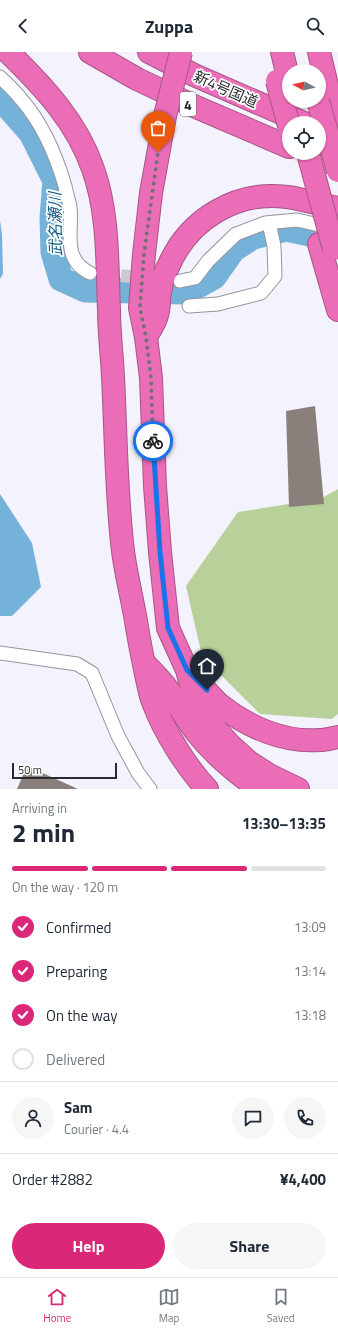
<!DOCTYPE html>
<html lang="en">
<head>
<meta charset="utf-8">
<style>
  body { margin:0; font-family:"Titillium Web","Noto Sans JP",sans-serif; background:#f6f6f7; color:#1f2937; height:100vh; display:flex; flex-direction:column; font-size:15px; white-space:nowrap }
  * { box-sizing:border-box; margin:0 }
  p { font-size:13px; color:#747a83 }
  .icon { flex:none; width:22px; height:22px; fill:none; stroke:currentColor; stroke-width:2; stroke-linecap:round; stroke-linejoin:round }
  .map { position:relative; height:737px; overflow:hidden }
  .drawer { display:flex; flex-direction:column; background:#fff; flex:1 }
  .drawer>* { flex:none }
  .needle { width:26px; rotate:277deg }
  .fabs { position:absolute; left:282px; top:12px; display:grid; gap:8px }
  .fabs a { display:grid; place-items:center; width:44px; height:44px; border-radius:50%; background:#fff; box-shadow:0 1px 3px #0004; font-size:20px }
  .scale { position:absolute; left:12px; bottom:10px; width:105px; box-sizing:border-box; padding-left:4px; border:2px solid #2a2a2e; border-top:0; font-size:11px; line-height:14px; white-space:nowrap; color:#2a2a2e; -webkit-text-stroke:3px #fff; paint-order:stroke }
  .pin { position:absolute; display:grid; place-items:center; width:34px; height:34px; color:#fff; margin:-41px -17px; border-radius:50% 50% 50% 0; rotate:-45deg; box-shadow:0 0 4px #0007 }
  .pin .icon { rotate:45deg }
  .courier { position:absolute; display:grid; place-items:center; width:40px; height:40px; margin:-20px; border:3px solid #1a73e8; border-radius:50%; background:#fff; color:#222; box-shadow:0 1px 5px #0007 }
  .summary em { font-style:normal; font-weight:700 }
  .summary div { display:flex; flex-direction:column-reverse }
  .summary { display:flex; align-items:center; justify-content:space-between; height:68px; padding:0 12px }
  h1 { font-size:26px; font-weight:700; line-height:30px }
  .bar { display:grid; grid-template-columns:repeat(4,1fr); gap:6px 4px; align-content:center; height:48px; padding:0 12px }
  .bar i { height:5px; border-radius:3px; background:#e0e1e3 }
  .bar .active { background:#db2777 }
  .bar p { grid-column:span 4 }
  .line { display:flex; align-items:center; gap:10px; padding:0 12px; border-top:1px solid #e0e1e3 }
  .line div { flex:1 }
  .round { display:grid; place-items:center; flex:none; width:42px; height:42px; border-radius:21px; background:#f6f6f7 }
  ol { padding:0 12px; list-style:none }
  li { display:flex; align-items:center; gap:12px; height:44px }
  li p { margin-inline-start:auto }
  li .icon { padding:4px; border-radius:50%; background:#db2777; color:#fff; stroke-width:4 }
  li:last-child { color:#747a83 }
  li i { width:22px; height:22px; border:2px solid #e0e1e3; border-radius:50% }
  .action { display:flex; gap:8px; margin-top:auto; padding:8px 12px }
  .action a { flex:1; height:46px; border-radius:24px; background:#db2777; color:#fff; font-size:16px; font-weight:700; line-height:46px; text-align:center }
  .action a+a { background:#f6f6f7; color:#1f2937 }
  header { display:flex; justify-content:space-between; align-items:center; height:52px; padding:0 12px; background:#fff; font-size:18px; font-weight:700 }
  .menu { display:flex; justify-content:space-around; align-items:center; height:56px; border-top:1px solid #e0e1e3; background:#fff; font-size:11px; color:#747a83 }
  .menu a { display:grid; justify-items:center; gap:2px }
  .menu .active { color:#db2777 }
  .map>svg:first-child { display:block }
  .green { fill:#b8d099 }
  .water { fill:#75b2da }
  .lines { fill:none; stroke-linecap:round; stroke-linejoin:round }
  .river { stroke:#75b2da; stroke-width:25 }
  .building { fill:#8a807b }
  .street-tunnel { stroke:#cbcad4; stroke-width:13; stroke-dasharray:13 6; stroke-linecap:butt }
  .street-casing { stroke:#95959f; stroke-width:15 }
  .highway-casing { stroke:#a75687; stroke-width:24 }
  .street { stroke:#fff; stroke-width:13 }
  .highway { stroke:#eb6db7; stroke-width:22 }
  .highway-bridge-casing { stroke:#a75687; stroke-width:24; stroke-linecap:butt }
  .highway-bridge { stroke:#eb6db7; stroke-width:22 }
  .done { stroke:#707076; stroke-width:4; stroke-dasharray:0 7.2 }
  .route { stroke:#1a73e8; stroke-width:5 }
  .labels { text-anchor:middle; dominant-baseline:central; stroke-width:3.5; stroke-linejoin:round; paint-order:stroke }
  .shield { fill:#fff; stroke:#6a6a6d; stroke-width:1 }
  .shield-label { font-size:14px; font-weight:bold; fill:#2a2a2e }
  .street-label { font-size:15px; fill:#2a2a2e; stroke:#fff }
  .water-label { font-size:16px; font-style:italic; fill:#155c83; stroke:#fff }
</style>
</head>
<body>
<header><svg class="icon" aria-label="back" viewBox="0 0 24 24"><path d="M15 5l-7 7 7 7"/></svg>Zuppa<svg class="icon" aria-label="search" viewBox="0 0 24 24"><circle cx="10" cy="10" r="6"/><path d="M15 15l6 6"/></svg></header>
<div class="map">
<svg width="338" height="737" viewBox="0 0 338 737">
  <rect width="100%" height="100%" fill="#f3f2fd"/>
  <!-- green -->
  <path class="green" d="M338,437V662L332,667L260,662L202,604L186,534L238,460L320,447Z"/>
  <!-- water -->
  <g class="water">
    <path d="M0,168L2,183L3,222L0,227Z"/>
    <path d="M0,442L32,491L41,535L12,564H0Z"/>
  </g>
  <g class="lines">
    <!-- river -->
    <path class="river" d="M0,46L31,81L55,129L52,166L53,200L61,227L85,238L187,240L214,225L233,198L253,185L286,177L338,188"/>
  </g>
  <!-- building -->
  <g class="building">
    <path d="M315,354L324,452L289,455L286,359Z"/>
    <path d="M27,714L78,737H17Z"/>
  </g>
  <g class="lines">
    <!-- street-tunnel -->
    <path class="street-tunnel" d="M102,222L148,226"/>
    <defs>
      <g id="street">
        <path d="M0,25C7,32 15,39 21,47C43,72 56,103 65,134C66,141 69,148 70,155C73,178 61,207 90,221"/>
        <path d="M180,229L195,226L208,209L236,182L265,171L297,168L332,176"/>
        <path d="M189,254L218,252L261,241L275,224L274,194L269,171"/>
        <path d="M0,601L77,612L92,621L118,684L138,721L150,737"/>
      </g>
      <g id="highway">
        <path d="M8,0C43,34 77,70 93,117C109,162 107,211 109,258C109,280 112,303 113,325C116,383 116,442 123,499C126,522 132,546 136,569C139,589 143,608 147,627C149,635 150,643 153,650C164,679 186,715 207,737"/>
        <path d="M90,0L137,27L196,55L289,95"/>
        <path d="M149,0L194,23L304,71"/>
        <path d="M282,0L289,29"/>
        <path d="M319,0L330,46L338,71"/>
        <path d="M165,64L151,141L144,202L140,256L146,285L151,326L155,434L160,500L168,576L187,618L195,647L211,672L231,694L249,710L269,723L298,737"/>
        <path d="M319,192L338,258"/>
        <path d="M146,285C150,278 155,271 157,263C160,255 158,245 161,236C162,228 165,220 169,213C189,167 237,138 287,145C304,147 321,153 338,156"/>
        <path d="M144,611C153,620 162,629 169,639C178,652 186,667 196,680C211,699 239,725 261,737"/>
        <path d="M190,622C200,631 211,645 220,653C248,675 284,691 320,688C326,688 332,686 338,685"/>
      </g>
    </defs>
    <!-- street casing -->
    <use href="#street" class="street-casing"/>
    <!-- highway casing -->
    <use href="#highway" class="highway-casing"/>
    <!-- street -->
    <use href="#street" class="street"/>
    <!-- highway -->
    <use href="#highway" class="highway"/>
    <defs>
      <g id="highway-bridge">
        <path d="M277,29L289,74"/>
        <path d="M318,49L338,119"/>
        <path d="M165,64L181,0"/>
        <path d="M308,101L334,197"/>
      </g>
    </defs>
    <!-- highway-bridge casing -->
    <use href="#highway-bridge" class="highway-bridge-casing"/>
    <!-- highway-bridge -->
    <use href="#highway-bridge" class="highway-bridge"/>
  </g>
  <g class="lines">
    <!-- done -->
    <path class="done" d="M153,389L151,326L146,285L140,256L144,202L158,100"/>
    <!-- route -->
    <path class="route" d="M153,389L160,500L168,576L187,618L207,638"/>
  </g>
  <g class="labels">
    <!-- shield labels -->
    <rect class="shield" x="180" y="40" width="16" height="24" rx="3"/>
    <g class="shield-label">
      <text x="188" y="52">4</text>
    </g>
    <!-- street labels -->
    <g class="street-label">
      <text transform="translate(226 37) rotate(24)">新4号国道</text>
    </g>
    <!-- water labels -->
    <g class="water-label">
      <text transform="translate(55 172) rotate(-91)">武名瀬川</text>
    </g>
  </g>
</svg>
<div class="fabs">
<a><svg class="needle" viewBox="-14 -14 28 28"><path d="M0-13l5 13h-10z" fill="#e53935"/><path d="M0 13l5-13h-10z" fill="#747a83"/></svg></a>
<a><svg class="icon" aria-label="locate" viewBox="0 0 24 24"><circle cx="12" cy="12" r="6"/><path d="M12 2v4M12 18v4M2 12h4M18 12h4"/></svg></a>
</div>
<div class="scale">50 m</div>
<div class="pin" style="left:158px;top:100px;background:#ea580c"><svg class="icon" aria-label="bag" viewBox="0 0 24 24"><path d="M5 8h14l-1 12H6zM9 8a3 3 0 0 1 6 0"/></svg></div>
<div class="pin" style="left:207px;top:638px;background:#1f2937"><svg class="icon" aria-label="home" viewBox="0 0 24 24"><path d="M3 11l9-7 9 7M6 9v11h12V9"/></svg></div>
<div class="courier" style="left:153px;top:389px"><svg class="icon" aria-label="bike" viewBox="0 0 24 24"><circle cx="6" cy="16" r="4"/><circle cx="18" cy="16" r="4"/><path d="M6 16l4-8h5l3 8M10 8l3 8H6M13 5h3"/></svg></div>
</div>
<section class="drawer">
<div class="summary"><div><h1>2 min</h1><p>Arriving in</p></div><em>13:30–13:35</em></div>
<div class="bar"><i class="active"></i><i class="active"></i><i class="active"></i><i></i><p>On the way · 120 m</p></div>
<ol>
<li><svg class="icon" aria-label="check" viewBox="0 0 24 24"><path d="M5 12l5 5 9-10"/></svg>Confirmed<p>13:09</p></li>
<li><svg class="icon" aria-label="check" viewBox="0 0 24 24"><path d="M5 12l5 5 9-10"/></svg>Preparing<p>13:14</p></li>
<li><svg class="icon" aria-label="check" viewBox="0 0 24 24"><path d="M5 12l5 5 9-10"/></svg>On the way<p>13:18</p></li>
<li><i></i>Delivered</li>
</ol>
<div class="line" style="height:72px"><a class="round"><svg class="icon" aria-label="person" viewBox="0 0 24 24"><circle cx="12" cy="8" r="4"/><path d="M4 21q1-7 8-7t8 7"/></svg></a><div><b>Sam</b><p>Courier · 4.4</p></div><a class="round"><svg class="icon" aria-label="chat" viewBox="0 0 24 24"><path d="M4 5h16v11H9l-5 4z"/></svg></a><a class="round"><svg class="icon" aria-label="phone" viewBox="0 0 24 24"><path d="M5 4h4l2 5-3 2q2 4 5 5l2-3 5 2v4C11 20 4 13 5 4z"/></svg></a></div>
<div class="line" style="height:52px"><div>Order #2882</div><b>¥4,400</b></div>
<div class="action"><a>Help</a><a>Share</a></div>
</section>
<nav class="menu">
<a class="active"><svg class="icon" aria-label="home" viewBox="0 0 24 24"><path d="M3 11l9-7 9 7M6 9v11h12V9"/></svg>Home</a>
<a><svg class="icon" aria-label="map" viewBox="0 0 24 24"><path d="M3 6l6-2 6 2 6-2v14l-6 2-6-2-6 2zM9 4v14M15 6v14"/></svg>Map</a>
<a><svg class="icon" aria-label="saved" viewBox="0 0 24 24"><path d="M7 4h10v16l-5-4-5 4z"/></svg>Saved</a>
</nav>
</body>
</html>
